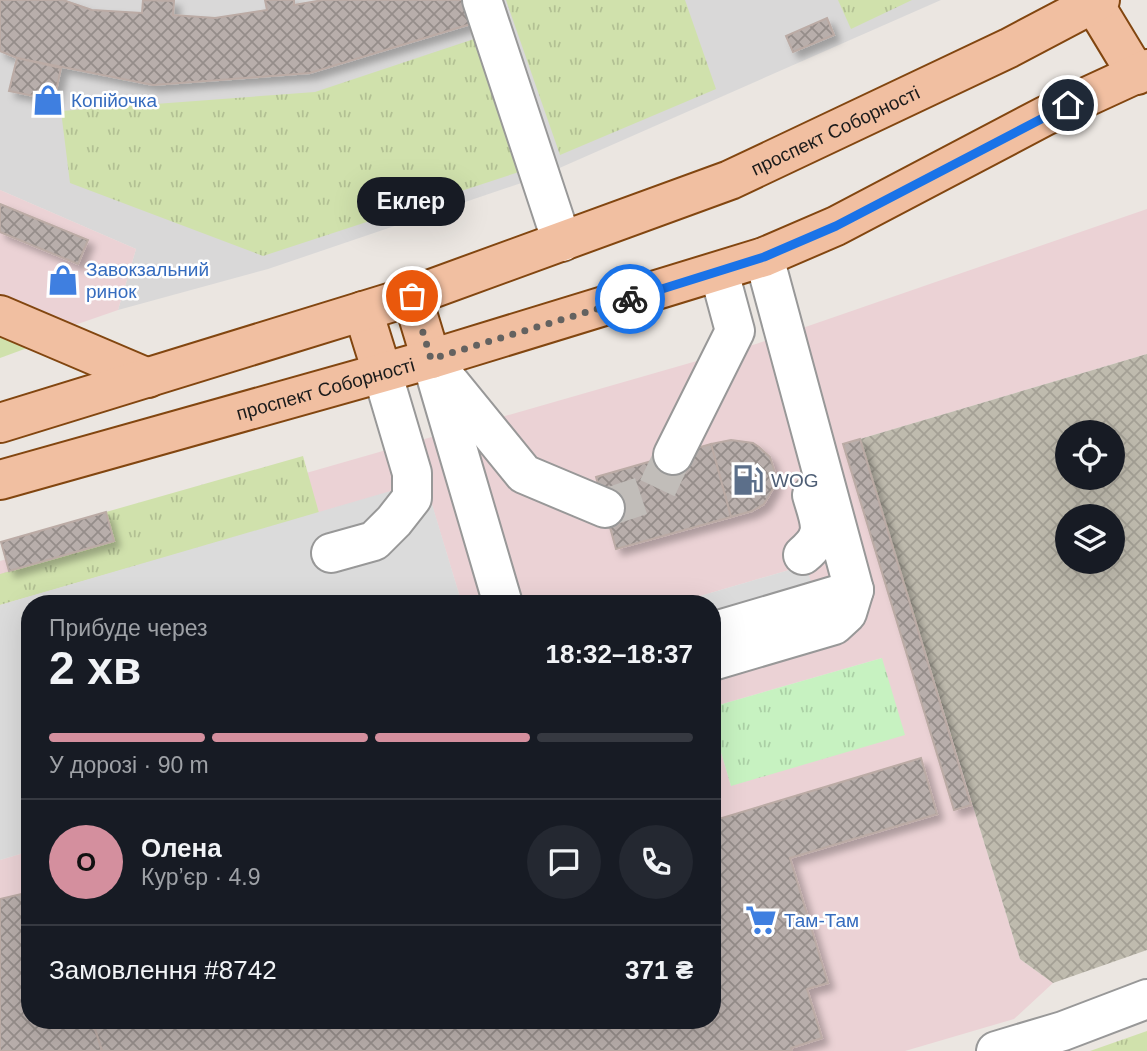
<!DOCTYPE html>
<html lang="uk">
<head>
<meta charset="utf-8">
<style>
  body { margin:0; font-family:Arial,sans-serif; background:#242831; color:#f1f3f6; height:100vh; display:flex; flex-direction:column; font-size:26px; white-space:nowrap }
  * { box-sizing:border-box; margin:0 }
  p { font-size:23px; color:#9ea1a6 }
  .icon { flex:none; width:38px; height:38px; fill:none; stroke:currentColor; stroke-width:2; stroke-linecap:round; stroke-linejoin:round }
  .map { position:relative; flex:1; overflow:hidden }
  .panel { position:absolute; left:21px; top:595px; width:700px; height:434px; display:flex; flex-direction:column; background:#171b24; border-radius:28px; box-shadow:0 7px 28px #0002 }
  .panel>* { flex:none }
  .fabs { position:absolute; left:1055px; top:420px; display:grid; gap:14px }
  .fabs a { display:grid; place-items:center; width:70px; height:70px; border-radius:50%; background:#171b24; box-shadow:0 7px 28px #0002; font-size:35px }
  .pin { position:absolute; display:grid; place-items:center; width:60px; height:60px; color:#fff; margin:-30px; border:4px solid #fff; border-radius:50%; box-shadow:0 2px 7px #0007 }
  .courier { position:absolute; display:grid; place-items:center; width:70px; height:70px; margin:-35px; border:5px solid #1a73e8; border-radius:50%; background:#fff; color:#222; box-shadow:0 2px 9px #0007 }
  .bubble { position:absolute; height:49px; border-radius:24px; background:#171b24; box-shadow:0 7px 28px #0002; font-size:23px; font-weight:700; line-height:49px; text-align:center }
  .head em { font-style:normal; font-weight:700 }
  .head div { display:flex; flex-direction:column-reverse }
  .head { display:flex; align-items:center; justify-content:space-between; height:119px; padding:0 28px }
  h1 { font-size:46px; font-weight:700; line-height:52px }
  .bar { display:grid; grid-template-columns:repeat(4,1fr); gap:10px 7px; align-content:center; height:84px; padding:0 28px }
  .bar i { height:9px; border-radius:5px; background:#363941 }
  .bar .active { background:#d48f9e }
  .bar p { grid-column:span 4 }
  .line { display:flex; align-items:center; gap:18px; padding:0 28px; border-top:2px solid #363941 }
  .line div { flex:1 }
  .round { display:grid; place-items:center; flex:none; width:74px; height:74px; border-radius:37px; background:#242831 }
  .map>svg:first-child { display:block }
  .residential { fill:#d9d8d8 }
  .commercial { fill:#ebd2d5 }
  .construction { fill:url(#construction-cross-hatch); fill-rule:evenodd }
  .grass { fill:url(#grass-tufts) }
  .park { fill:url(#park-tufts) }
  .parking { fill:#dbdbdb }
  .building { fill:url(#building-cross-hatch); stroke:#bbaba5; stroke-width:2; filter:url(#shadow) }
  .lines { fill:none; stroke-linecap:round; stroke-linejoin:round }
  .minor-tunnel { stroke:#c1bdb9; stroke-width:38; stroke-dasharray:38 19; stroke-linecap:butt }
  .minor-casing { stroke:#989898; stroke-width:42 }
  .major-casing { stroke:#824610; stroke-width:42 }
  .minor { stroke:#fff; stroke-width:38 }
  .major { stroke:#f1bfa1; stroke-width:38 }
  .done { stroke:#646260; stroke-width:7; stroke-dasharray:0 12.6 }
  .route { stroke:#1a73e8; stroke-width:9 }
  .labels { text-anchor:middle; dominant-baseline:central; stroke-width:5; stroke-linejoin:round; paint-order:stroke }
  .shop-label { font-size:19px; fill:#366cbe; stroke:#fff; text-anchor:start }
  .street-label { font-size:19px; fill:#1b1b1b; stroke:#fff }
  .service-label { font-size:19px; fill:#4e5e75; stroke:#fff; text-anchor:start }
</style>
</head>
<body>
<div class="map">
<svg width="1147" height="1051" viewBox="0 0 1147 1051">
  <defs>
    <pattern id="construction-cross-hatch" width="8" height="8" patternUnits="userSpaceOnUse" patternTransform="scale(1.75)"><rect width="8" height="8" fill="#bfbbae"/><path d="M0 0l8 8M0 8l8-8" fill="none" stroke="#a4a095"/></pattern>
    <pattern id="grass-tufts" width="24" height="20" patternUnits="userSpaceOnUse" patternTransform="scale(1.75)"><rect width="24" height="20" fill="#d0e1ac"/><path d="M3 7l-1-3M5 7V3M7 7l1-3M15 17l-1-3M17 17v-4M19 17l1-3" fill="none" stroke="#b2c093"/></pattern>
    <pattern id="park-tufts" width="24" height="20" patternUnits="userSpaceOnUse" patternTransform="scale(1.75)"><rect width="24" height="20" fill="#c7f2c1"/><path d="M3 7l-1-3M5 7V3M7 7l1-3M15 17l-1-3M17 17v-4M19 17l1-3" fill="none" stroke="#aacfa5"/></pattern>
    <pattern id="building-cross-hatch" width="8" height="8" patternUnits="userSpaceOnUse" patternTransform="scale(1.75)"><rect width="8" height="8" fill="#b8aeab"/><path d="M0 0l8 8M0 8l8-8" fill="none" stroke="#958d8a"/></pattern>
    <filter id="shadow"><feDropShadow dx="6" dy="6" stdDeviation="3.5" flood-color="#0004"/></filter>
  </defs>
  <rect width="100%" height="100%" fill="#ebe6e1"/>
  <!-- residential -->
  <path class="residential" d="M0,0H941L539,177L268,269L118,310L136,249L0,190Z"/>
  <!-- commercial -->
  <g class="commercial">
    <path d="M0,190L136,249L118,310L0,351Z"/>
    <path d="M1147,209V354L860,439L1020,959L1053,983L1014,1019L905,1051H0V860L30,851V1020H712V722L731,786L882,658L712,707V619L806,565L673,604H462L425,482L0,605V561L756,344Z"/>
  </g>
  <!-- construction -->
  <path class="construction" d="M1147,354V950L1053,983L1020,959L860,439ZM1068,432H1113V478H1068ZM1068,516H1113V562H1068Z"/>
  <!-- grass -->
  <g class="grass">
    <path d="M506,0H685L716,89L560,155Z"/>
    <path d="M838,0H912L851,29Z"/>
    <path d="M477,38L522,171L263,256L70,183L61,111L315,92Z"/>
    <path d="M0,335L30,347L0,358Z"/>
    <path d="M303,456L319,513L0,605V574L114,541L106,512Z"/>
    <path d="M1147,1031V1051H1090Z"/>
  </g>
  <!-- park -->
  <path class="park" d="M882,658L905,735L731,786L712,722V707Z"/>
  <!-- parking -->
  <g class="parking">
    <path d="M425,481L462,604H30V851L0,860V605Z"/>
    <path d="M806,565L813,589L712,619V604H673Z"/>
  </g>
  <!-- building -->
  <g class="building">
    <path d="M0,0H63L92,10L142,13L143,0L174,1L173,15L215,18L267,10L265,0H294V5L323,0H466L474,23L310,73L153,85L17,58L0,51Z"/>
    <path d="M827,18L834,35L793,52L786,36Z"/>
    <path d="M17,58L61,68L54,100L9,91Z"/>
    <path d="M0,204L88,240L78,264L0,232Z"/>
    <path d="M860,439L971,805L954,810L843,444Z"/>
    <path d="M731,440L753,443L759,447L770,457L775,473L774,487L764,504L752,511L731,517L711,444Z"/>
    <path d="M711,444L731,517L616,549L596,477Z"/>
    <path d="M106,512L114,541L9,571L1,542Z"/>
    <path d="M921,758L937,814L790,858L828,983L807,989L822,1038L791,1048L792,1051H102L92,1020H712V821Z"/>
    <path d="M30,892V1020H92L102,1051H0V899Z"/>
  </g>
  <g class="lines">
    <!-- minor-tunnel -->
    <path class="minor-tunnel" d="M605,508L656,491L673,455"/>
    <defs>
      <g id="minor">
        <path d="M482,0L562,242"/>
        <path d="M431,359L503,604"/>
        <path d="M445,377L524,474L605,508"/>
        <path d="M673,455L735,331L719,272"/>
        <path d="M331,553L374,541L394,521L412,498V473L382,372"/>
        <path d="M803,555C828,534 820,523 812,495"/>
        <path d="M712,632L854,590"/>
        <path d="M712,661L834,625L847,613L854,590L764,257"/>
        <path d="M996,1051L1063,1031L1147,999"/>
      </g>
      <g id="major">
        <path d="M1094,4L1137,75"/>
        <path d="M412,296L431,359"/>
        <path d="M363,311L382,372"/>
        <path d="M0,315L148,378"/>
        <path id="s1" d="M0,423L412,296L730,180L1009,48L1100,0"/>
        <path id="s2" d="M0,480L431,359L764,257L836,226L1045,116L1147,69"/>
      </g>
    </defs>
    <!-- minor casing -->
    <use href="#minor" class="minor-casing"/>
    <!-- major casing -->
    <use href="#major" class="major-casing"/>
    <!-- minor -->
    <use href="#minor" class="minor"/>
    <!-- major -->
    <use href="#major" class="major"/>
  </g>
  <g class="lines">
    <!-- done -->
    <path class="done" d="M412,296L431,359L630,299"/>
    <!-- route -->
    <path class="route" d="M630,299L764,257L836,226L1068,105"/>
  </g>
  <!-- icons -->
  <defs>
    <symbol id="shop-bare" viewBox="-9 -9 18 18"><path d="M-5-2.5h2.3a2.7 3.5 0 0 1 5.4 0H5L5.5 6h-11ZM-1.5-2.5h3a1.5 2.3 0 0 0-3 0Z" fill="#3f7fe0" stroke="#fff" stroke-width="2.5" paint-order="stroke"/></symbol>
    <symbol id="fuel-bare" viewBox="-9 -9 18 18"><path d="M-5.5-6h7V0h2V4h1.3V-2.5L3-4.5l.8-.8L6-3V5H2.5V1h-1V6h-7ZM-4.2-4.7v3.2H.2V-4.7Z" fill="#5c6f8a" stroke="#fff" stroke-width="2.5" paint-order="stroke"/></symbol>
    <symbol id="supermarket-bare" viewBox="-9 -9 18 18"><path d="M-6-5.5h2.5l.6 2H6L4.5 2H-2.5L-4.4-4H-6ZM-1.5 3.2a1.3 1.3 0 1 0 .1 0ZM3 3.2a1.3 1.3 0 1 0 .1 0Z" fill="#3f7fe0" stroke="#fff" stroke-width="2.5" paint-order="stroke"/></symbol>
  </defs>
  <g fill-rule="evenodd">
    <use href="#shop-bare" x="26" y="78" width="44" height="44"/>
    <use href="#shop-bare" x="41" y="258" width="44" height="44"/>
    <use href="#fuel-bare" x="726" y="458" width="44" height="44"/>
    <use href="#supermarket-bare" x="739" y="898" width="44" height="44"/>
  </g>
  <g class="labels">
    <!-- shop labels -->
    <g class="shop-label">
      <text x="71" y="100">Копійочка</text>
      <text x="86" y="269">Завокзальний<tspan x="86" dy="22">ринок</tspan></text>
      <text x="784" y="920">Там-Там</text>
    </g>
    <!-- street labels -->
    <g class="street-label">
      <text stroke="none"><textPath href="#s1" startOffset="886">проспект Соборності</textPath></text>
      <text stroke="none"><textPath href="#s2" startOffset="338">проспект Соборності</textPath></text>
    </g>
    <!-- service labels -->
    <g class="service-label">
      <text x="771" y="480">WOG</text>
    </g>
  </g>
</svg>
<div class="fabs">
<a><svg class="icon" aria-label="locate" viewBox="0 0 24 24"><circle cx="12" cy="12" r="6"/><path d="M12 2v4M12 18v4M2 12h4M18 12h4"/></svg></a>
<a><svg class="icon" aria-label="layers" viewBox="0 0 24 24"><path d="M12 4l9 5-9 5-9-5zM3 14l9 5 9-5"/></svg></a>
</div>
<div class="pin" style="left:412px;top:296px;background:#ea580c"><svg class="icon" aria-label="bag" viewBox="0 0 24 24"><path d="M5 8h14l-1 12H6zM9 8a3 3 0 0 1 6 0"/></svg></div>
<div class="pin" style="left:1068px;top:105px;background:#1f2937"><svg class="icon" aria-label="home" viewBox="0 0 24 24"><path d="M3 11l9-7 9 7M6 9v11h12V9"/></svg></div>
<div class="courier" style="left:630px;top:299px"><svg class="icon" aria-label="bike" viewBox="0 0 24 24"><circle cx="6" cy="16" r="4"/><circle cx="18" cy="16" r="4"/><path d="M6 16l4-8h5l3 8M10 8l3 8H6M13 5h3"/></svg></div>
<div class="bubble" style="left:357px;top:177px;width:108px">Еклер</div>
<section class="panel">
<div class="head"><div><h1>2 хв</h1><p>Прибуде через</p></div><em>18:32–18:37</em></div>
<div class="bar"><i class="active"></i><i class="active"></i><i class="active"></i><i></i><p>У дорозі · 90 m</p></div>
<div class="line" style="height:126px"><b class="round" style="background:#d48f9e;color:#111">О</b><div><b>Олена</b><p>Кур’єр · 4.9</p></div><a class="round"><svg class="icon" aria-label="chat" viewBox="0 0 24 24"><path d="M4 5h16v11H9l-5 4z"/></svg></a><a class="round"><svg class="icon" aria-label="phone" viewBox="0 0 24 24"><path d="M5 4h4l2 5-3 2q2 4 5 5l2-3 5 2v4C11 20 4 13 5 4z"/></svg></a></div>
<div class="line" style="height:91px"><div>Замовлення #8742</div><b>371 ₴</b></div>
</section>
</div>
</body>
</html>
